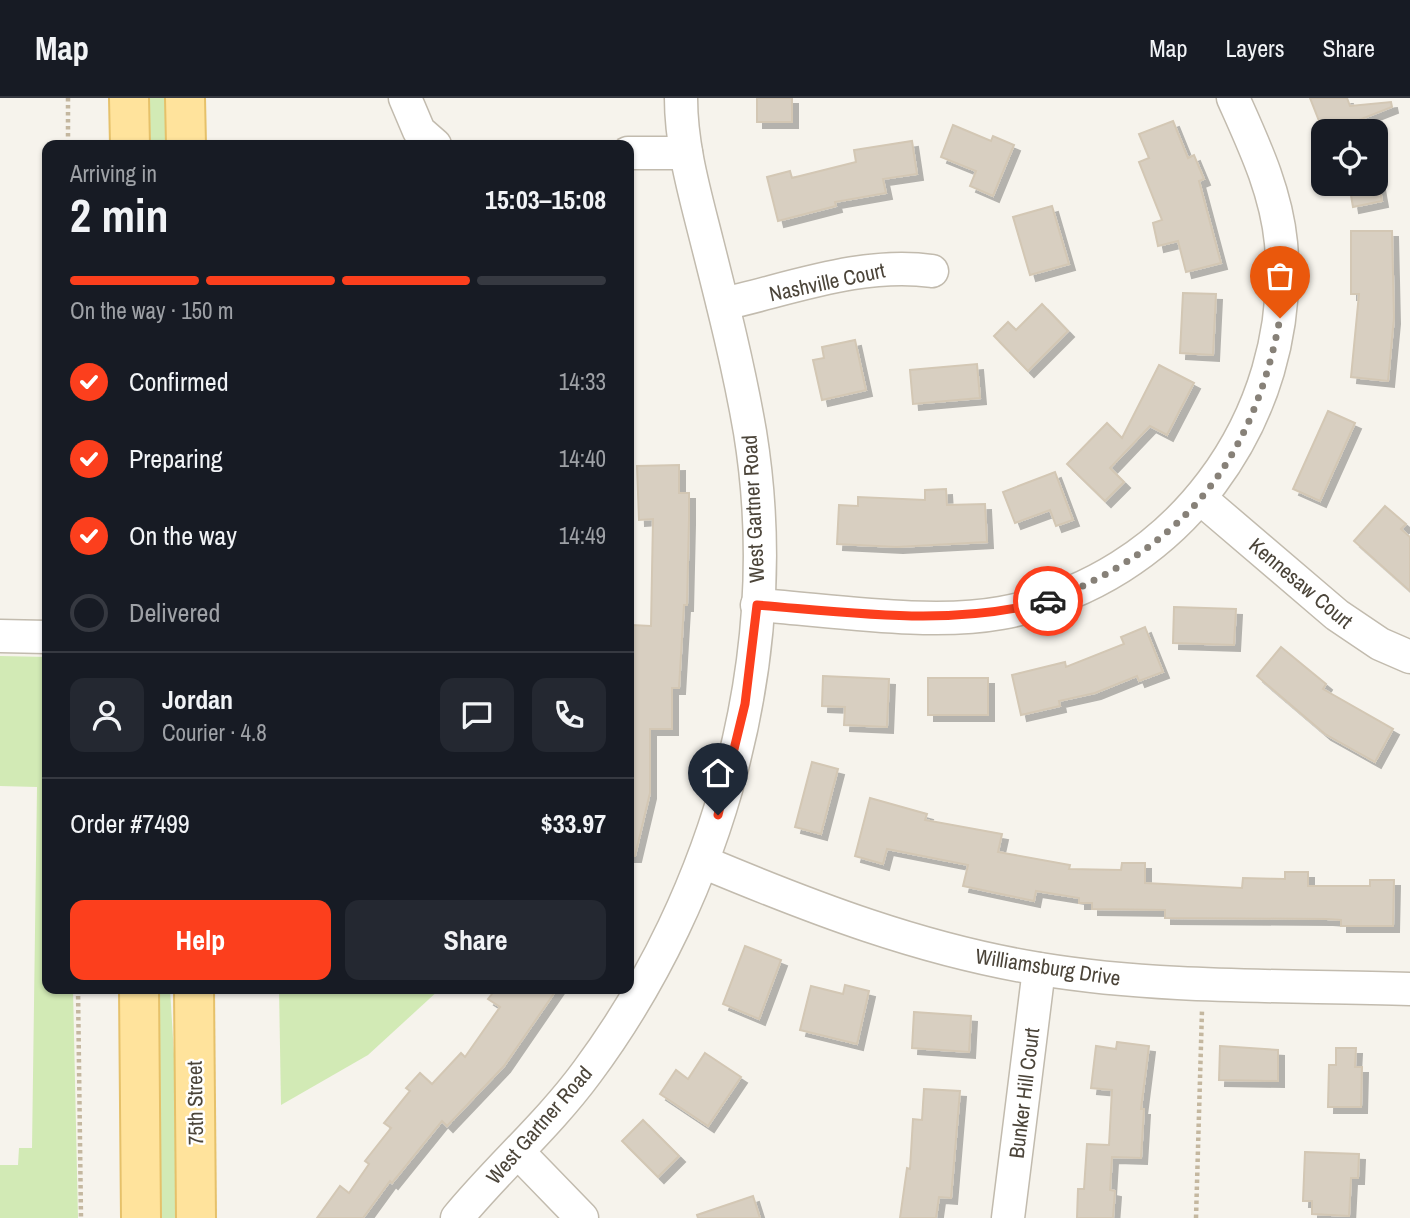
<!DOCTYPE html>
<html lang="en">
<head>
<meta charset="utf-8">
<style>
  body { margin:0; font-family:"Archivo Narrow",sans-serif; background:#242831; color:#f1f3f6; height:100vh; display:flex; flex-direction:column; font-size:26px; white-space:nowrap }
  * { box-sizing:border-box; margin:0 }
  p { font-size:23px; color:#9ea1a6 }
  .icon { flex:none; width:38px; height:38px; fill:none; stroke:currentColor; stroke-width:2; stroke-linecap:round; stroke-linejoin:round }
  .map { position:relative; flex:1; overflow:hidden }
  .sheet { position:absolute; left:42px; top:42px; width:592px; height:854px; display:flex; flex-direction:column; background:#171b24; border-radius:14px; box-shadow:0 2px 5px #0004 }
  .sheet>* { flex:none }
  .fabs { position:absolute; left:1311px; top:21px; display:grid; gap:14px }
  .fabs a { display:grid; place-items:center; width:77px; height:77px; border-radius:14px; background:#171b24; box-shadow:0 2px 5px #0004; font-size:35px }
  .pin { position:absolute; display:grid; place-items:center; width:60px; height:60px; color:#fff; margin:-72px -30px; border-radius:50% 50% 50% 0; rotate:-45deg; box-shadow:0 0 7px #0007 }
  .pin .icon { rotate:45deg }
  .courier { position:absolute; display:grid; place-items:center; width:70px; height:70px; margin:-35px; border:5px solid #fc3f1d; border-radius:50%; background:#fff; color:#222; box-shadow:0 2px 9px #0007 }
  .head em { font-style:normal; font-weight:700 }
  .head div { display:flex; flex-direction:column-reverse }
  .head { display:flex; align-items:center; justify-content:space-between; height:119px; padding:0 28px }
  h1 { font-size:46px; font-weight:700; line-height:52px }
  .bar { display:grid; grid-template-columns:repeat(4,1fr); gap:10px 7px; align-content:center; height:84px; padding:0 28px }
  .bar i { height:9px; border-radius:5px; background:#363941 }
  .bar .on { background:#fc3f1d }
  .bar p { grid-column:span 4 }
  .line { display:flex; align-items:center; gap:18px; padding:0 28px; border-top:2px solid #363941 }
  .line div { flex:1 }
  .round { display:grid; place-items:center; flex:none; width:74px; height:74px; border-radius:14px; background:#242831 }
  ol { padding:0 28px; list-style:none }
  li { display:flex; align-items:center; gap:21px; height:77px }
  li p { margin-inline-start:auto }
  li .icon { padding:7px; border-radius:50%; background:#fc3f1d; color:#fff; stroke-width:4 }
  li:last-child { color:#9ea1a6 }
  li i { width:38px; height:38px; border:4px solid #363941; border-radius:50% }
  .cta { display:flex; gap:14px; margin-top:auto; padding:14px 28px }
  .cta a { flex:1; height:80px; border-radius:14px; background:#fc3f1d; color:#fff; font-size:28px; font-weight:700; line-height:80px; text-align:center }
  .cta a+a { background:#242831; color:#f1f3f6 }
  header { display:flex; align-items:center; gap:42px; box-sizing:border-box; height:98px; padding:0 35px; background:#171b24; border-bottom:2px solid #363941 }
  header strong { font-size:33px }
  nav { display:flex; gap:38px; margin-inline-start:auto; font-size:24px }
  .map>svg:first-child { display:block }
  .green { fill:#d2eab5 }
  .building { fill:#d8cfc1; stroke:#d3c7b4; stroke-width:2; filter:url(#shadow) }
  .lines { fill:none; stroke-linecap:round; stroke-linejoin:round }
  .minor-casing { stroke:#c2bbae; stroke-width:35 }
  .major-casing { stroke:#e6c16a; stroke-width:42 }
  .path { stroke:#c4b79f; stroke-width:4.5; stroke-dasharray:3.5 3.5; stroke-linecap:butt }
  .minor { stroke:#fff; stroke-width:32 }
  .major { stroke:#ffe39c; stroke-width:38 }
  .done { stroke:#878178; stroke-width:7; stroke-dasharray:0 12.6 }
  .route { stroke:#fc3f1d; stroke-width:9 }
  .labels { text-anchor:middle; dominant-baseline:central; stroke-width:5; stroke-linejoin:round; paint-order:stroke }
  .street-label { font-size:21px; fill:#4b4439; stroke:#fff }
</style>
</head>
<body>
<header>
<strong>Map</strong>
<nav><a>Map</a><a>Layers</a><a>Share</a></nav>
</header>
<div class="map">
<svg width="1410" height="1120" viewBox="0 0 1410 1120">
  <defs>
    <filter id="shadow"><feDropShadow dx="6" dy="6" stdDeviation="0" flood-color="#0004"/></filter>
  </defs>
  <rect width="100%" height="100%" fill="#f6f3ec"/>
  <!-- green -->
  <g class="green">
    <path d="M143,0H172L173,47H143Z"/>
    <path d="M0,558L47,559V891H73L78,1120H0V1067H18L19,1050H32L37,689L0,688Z"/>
    <path d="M152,891H170L184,1120H155Z"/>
    <path d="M279,891H440L368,957L281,1007Z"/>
  </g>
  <!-- building -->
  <g class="building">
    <rect x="757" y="0" width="35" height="24"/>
    <path d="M1310,0H1347L1350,8L1391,4L1392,9L1331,33H1323Z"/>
    <path d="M1173,23L1188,60L1194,57L1204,81L1199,83L1221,165L1186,174L1178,143L1158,148L1153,125L1162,122L1139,64L1149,60L1139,36Z"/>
    <path d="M953,27L991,43L993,38L1014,47L993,98L970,88L976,73L941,59Z"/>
    <path d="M912,43L917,76L883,81L886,95L835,104L836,108L778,123L767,79L790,73L792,80L856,64L854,52Z"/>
    <path d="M1349,86H1379L1382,103L1353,109Z"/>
    <path d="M1052,108L1069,166L1030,177L1013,119Z"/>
    <path d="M1351,133H1392L1394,220L1388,283L1351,279L1359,196H1351Z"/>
    <path d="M1183,195L1216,196L1213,257L1180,255Z"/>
    <path d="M1042,206L1068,233L1028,273L994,238L1008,224L1016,232Z"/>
    <path d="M855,242L866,292L822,302L813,262L824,260L822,249Z"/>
    <path d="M977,266L980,300L913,306L910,272Z"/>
    <path d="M1159,267L1194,285L1167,337L1150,328L1110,370L1124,384L1105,403L1067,366L1107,325L1122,340Z"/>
    <path d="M1328,313L1355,325L1320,403L1293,391Z"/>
    <path d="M679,367V395H689V421L687,507H684L679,590H672V631H650V695L635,758H628V561L632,527L651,528L653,421L639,422L637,368Z"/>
    <path d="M1055,374L1073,422L1056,428L1050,412L1015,425L1003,394Z"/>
    <path d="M946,391L947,407L985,406L987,444L897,449L837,446L839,407L858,408V399L925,402V392Z"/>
    <path d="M1385,408L1406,426L1401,431L1410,439V493L1354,443Z"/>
    <path d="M1174,509L1236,511L1234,547L1173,545Z"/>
    <path d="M1145,529L1163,574L1139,583L1137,578L1095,595L1059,603L1060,608L1021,617L1012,577L1065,564L1066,569L1124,546L1121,539Z"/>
    <path d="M1281,549L1326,586L1323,591L1393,631L1375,664L1325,636L1257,578Z"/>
    <path d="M823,578L889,581L887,629L844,627L845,609L822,608Z"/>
    <rect x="928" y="580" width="60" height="37"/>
    <path d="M812,664L838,671L821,736L795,729Z"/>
    <path d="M870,700L927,716L925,722L1002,736L998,754L1070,767L1069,771L1121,772L1122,765H1145V785L1242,790L1243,780L1285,781V774H1308V788H1370V782H1394L1393,828H1341V822L1327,821L1165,820V812L1092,811V805H1079V800L1036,793L1034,803L963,788L968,767L887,751L883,766L855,758Z"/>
    <path d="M745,848L781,862L759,921L723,906Z"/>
    <path d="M845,887L869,893L857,946L800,932L811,888L843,896Z"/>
    <path d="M496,891H557L504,968L447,1028L442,1023L392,1085L390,1083L363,1120H317L340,1088L349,1095L369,1066L365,1063L391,1030L384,1025L410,993L406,990L420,975L432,986L461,955L465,959L500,909L488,901Z"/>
    <path d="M914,914L971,918L969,954L912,950Z"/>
    <path d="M1117,944L1149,948L1141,1011H1144L1141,1060L1112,1059L1110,1092L1115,1093L1113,1120H1077L1078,1091H1084L1087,1046L1109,1047L1112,992L1091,990L1096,948L1116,951Z"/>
    <path d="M1220,948L1278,952V983L1219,982Z"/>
    <path d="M1336,950H1356L1355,969H1362L1361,1009H1328L1329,967H1336Z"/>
    <path d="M705,955L741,979L708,1028L660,996L676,972L688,981Z"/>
    <path d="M924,991L960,993L951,1100L939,1099L936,1120H900L907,1070L910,1071L913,1021L922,1022Z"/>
    <path d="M643,1022L679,1058L658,1079L622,1043Z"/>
    <path d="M1305,1054L1359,1056L1358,1080H1351L1349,1118L1312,1116V1103H1303Z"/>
    <path d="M753,1098L760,1120H698L697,1117Z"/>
  </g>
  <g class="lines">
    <defs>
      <g id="minor">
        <path d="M405,0L419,33L435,47"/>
        <path d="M628,55H686"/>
        <path d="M723,206C790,191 863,163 932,173"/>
        <path d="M1200,400L1337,517L1380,546L1410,559"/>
        <path d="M757,507C830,512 930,528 1001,515C1175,484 1296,321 1281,145C1276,93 1254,47 1233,0"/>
        <path d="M0,538L47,539"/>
        <path d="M703,764C813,810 922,852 1040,871C1162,891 1287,887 1410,891"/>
        <path d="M518,1054L582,1120"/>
        <path d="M457,1120C498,1070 548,1027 587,974C720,795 786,556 750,334C739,270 723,207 707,144C695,96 681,49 681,0"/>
        <path d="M1008,1120L1039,871"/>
      </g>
      <g id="major">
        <path d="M129,0L130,47"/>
        <path d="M185,0L186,47"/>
        <path d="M139,891L141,1120"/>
        <path d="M194,891L196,1120"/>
      </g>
    </defs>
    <!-- minor casing -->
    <use href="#minor" class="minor-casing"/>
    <!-- major casing -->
    <use href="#major" class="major-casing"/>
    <!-- path -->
    <g class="path">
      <path d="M68,0V47"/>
      <path d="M78,891L81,1120"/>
      <path d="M1196,1120L1202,912"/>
    </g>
    <!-- minor -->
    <use href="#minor" class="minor"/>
    <!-- major -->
    <use href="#major" class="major"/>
  </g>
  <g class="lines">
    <!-- done -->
    <path class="done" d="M1048,503C1185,449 1253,363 1280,220"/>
    <!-- route -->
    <path class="route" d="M718,717L745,606L757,507C856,515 951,529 1048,503"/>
  </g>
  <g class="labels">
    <!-- street labels -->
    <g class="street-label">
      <text transform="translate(827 184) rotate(-12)">Nashville Court</text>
      <text transform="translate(753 411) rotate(-93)">West Gartner Road</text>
      <text transform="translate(1301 485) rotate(40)">Kennesaw Court</text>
      <text transform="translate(1048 869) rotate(9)">Williamsburg Drive</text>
      <text transform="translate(1024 995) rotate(-83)">Bunker Hill Court</text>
      <text transform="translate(195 1005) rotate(-91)">75th Street</text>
      <text transform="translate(539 1027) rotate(-49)">West Gartner Road</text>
    </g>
  </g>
</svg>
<div class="fabs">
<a><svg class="icon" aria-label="locate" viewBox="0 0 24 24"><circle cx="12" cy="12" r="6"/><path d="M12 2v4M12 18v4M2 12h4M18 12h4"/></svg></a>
</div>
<div class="pin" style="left:1280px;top:220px;background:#ea580c"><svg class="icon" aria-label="bag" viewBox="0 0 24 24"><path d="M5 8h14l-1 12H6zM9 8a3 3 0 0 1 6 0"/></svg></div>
<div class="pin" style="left:718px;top:717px;background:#1f2937"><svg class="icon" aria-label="home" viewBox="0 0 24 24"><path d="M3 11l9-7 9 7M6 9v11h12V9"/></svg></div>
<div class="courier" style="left:1048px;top:503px"><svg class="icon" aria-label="car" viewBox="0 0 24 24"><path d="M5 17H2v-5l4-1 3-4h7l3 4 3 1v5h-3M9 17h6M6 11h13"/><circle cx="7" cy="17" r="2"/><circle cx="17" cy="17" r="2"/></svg></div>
<section class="sheet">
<div class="head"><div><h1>2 min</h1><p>Arriving in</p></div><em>15:03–15:08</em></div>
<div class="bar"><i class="on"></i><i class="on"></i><i class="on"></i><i></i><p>On the way · 150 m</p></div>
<ol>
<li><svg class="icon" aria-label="check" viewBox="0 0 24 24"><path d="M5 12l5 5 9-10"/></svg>Confirmed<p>14:33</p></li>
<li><svg class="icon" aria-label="check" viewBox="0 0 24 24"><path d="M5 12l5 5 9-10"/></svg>Preparing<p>14:40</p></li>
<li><svg class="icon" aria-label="check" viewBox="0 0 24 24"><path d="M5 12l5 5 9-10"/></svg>On the way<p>14:49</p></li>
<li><i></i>Delivered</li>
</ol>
<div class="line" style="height:126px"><a class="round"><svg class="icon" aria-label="person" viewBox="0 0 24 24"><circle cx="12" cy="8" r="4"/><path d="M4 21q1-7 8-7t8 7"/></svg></a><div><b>Jordan</b><p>Courier · 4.8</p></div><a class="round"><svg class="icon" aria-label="chat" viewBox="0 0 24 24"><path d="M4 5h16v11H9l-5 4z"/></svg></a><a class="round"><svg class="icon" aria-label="phone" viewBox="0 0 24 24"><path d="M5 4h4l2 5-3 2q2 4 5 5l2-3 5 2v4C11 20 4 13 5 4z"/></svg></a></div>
<div class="line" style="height:91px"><div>Order #7499</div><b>$33.97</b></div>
<div class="cta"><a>Help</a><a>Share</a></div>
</section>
</div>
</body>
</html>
